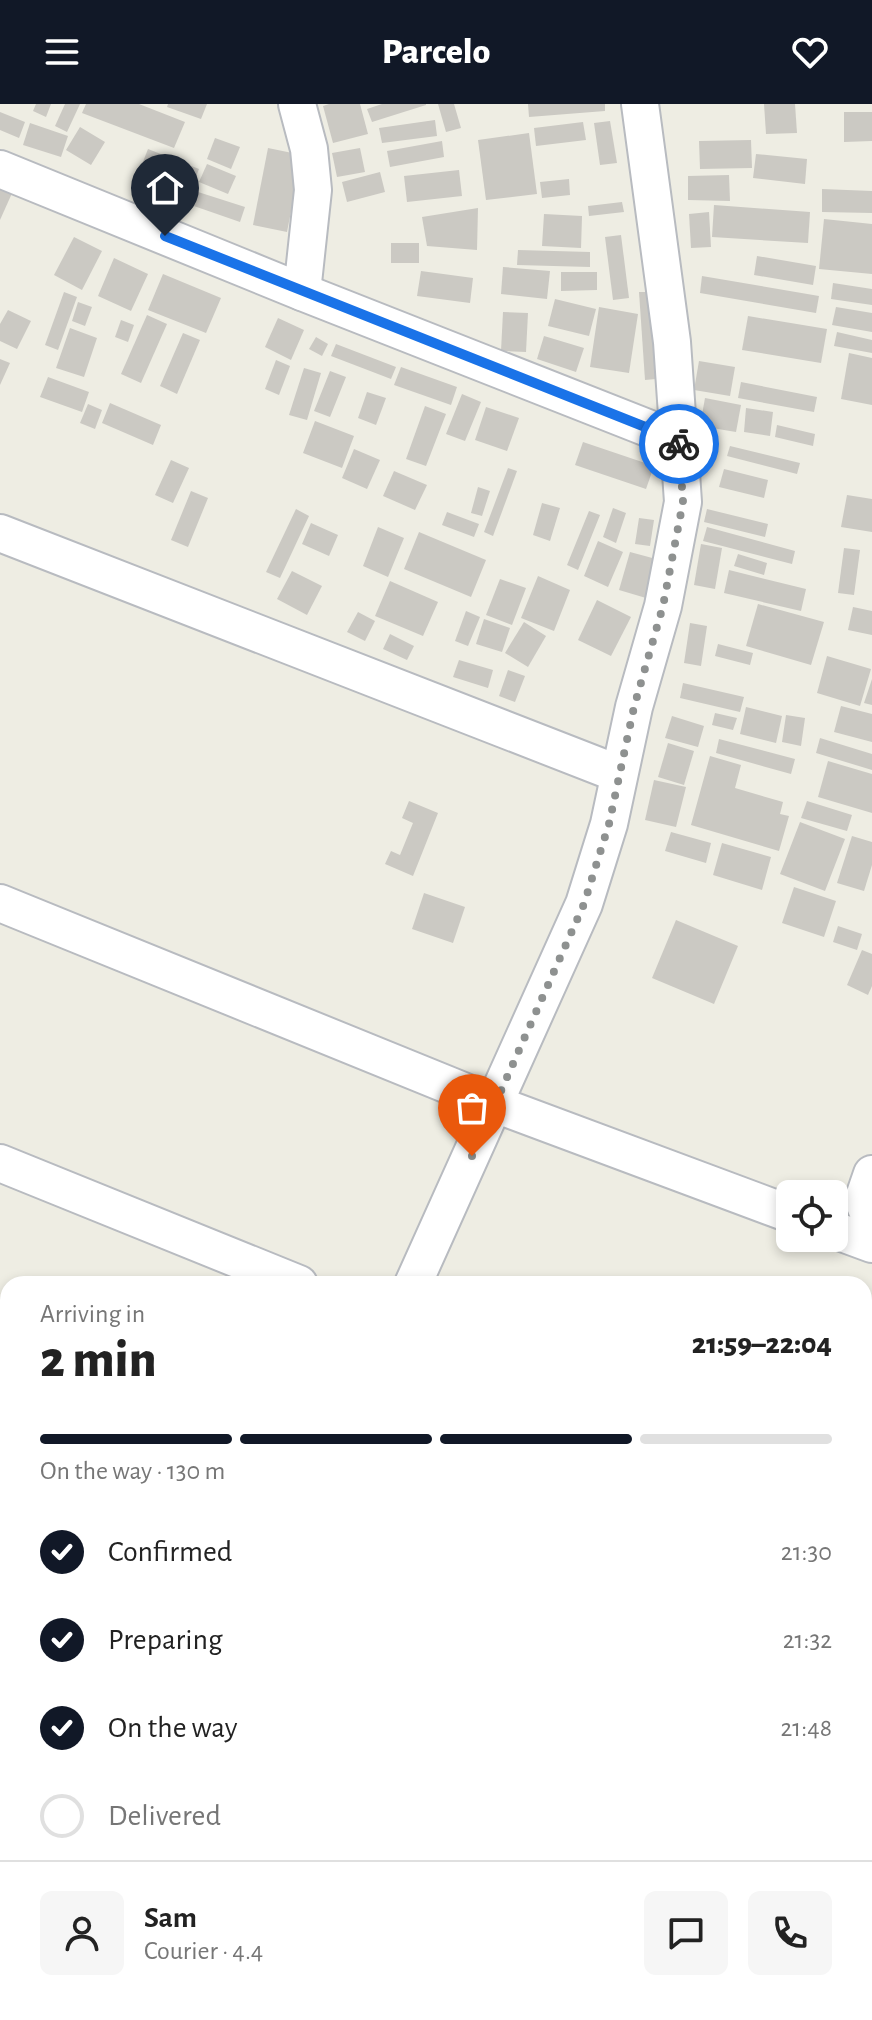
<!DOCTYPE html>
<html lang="en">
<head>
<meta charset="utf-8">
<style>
  body { margin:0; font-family:"Alegreya Sans",sans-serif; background:#f6f6f6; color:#222; height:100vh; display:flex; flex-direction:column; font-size:30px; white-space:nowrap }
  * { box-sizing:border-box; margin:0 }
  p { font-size:26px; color:#767676 }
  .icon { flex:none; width:44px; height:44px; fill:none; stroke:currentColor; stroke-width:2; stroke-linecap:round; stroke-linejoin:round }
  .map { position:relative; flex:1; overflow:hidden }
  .side { position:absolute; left:0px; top:1172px; width:872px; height:744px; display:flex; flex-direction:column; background:#fff; border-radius:24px 24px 0 0; box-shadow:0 4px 12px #0003 }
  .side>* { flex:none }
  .fabs { position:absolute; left:776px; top:1076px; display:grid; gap:16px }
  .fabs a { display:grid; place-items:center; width:72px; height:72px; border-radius:12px; background:#fff; box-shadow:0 4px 12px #0003; font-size:40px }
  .pin { position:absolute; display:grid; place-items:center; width:68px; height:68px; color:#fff; margin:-82px -34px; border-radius:50% 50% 50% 0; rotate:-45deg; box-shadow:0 0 8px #0007 }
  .pin .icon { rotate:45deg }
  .courier { position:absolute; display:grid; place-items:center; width:80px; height:80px; margin:-40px; border:6px solid #1a73e8; border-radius:50%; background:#fff; color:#222; box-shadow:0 2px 10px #0007 }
  .headline em { font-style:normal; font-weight:800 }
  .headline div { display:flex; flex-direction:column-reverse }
  .headline { display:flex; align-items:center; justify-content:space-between; height:136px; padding:0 40px }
  h1 { font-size:52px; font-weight:800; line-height:60px }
  .bar { display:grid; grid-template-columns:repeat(4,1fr); gap:12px 8px; align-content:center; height:96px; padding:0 40px }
  .bar i { height:10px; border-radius:6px; background:#e0e0e0 }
  .bar .on { background:#111827 }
  .bar p { grid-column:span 4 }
  .line { display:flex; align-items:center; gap:20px; padding:0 40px; border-top:2px solid #e0e0e0 }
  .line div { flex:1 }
  .round { display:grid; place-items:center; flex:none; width:84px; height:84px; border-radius:12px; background:#f6f6f6 }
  ol { padding:0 40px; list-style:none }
  li { display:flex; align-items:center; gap:24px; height:88px }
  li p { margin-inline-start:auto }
  li .icon { padding:8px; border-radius:50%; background:#111827; color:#fff; stroke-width:4 }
  li:last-child { color:#767676 }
  li i { width:44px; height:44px; border:4px solid #e0e0e0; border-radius:50% }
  header { display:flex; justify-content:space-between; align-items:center; height:104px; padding:0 40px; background:#111827; color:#fff; font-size:36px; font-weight:800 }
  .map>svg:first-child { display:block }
  .building { fill:#cbc9c3 }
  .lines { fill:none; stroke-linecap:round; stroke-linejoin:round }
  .minor-casing { stroke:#b8bbc0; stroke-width:40 }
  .major-casing { stroke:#f3d058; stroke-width:48 }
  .minor { stroke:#fff; stroke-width:36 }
  .major { stroke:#fff6a8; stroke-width:44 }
  .done { stroke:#8e9190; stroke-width:8; stroke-dasharray:0 14.4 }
  .route { stroke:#1a73e8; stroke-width:10 }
</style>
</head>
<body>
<header><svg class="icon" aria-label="menu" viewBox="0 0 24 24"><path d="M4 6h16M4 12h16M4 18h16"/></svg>Parcelo<svg class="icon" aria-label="heart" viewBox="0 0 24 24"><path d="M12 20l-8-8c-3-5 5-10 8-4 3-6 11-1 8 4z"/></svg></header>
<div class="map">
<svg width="872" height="1916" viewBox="0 0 872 1916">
  <rect width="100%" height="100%" fill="#eeede3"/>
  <!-- building -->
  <g class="building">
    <path d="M36,0H51L46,13L33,7Z"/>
    <path d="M65,0H80L67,28L55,22Z"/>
    <path d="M86,0H139L185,18L174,44L82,9Z"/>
    <path d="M168,0H207L201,15L167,3Z"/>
    <path d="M329,0H360L368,30L333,39L323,2Z"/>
    <path d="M382,0H426V1L372,18L367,5Z"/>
    <path d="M438,0H454L461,24L446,28Z"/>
    <path d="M528,0H605V7L529,13Z"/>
    <path d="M764,0H795L797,29L766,30Z"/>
    <path d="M0,8L25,18L19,34L0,26Z"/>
    <path d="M844,8H872V37L844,38Z"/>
    <path d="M435,16L437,32L382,39L379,24Z"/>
    <path d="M610,17L617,59L600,61L594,19Z"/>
    <path d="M583,18L586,36L536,42L534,24Z"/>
    <path d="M30,19L68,32L61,53L23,41Z"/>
    <path d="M80,23L105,38L91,61L66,46Z"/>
    <path d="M529,29L537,90L486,96L478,36Z"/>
    <path d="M215,34L240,43L231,65L207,55Z"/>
    <path d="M751,36L752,64L700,65L699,37Z"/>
    <path d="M442,37L444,53L390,63L387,47Z"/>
    <path d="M268,44L302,51L287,128L253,121Z"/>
    <path d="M360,44L365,68L337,73L332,49Z"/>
    <path d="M148,45L199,65L188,93L137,73Z"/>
    <path d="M756,50L807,55L805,80L753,74Z"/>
    <path d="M207,60L236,72L228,90L199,78Z"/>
    <path d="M459,66L462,92L407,98L404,72Z"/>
    <path d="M380,68L385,88L347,98L342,78Z"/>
    <path d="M729,71L730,97L688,96V72Z"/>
    <path d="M569,75L570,91L542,94L540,78Z"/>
    <path d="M0,81L13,87L0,116Z"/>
    <path d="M822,85L872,87V109L822,108Z"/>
    <path d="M195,87L245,103L240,118L191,101Z"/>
    <path d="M622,98L624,108L589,112L588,102Z"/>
    <path d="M714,101L810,108L808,139L712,133Z"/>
    <path d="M478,104L477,146L427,142L422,113Z"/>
    <path d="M709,108L711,143L691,144L689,110Z"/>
    <path d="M544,110L582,112L581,144L542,142Z"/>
    <path d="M824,115L872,120V170L819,165Z"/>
    <path d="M621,131L629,194L613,196L605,133Z"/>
    <path d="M74,133L102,147L82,186L54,171Z"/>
    <rect x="391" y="139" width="28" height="20"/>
    <path d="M518,146L590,148V163L517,161Z"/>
    <path d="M757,152L816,162L813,181L754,171Z"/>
    <path d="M114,154L148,170L131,207L98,192Z"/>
    <path d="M503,163L550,167L547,195L501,190Z"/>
    <path d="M421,167L473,174L470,199L417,192Z"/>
    <path d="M561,168H597V186L561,187Z"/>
    <path d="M163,170L221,194L206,229L148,206Z"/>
    <path d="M702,172L819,192L816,209L700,189Z"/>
    <path d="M833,179L872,185V201L831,195Z"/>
    <path d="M64,188L77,193L58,246L45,241Z"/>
    <path d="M639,188H650L656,275L645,276Z"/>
    <path d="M555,195L596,205L589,232L548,222Z"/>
    <path d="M78,198L92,203L85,222L72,217Z"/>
    <path d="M599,203L638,210L629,269L590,263Z"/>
    <path d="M836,203L872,209V228L832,221Z"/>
    <path d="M8,206L31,217L17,245L0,237V220Z"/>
    <path d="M503,208L528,209L526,248L501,247Z"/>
    <path d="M147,211L167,220L141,279L121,270Z"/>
    <path d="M748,212L827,225L821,259L742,246Z"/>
    <path d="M278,214L304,226L291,256L265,243Z"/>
    <path d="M121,216L134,221L128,238L115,233Z"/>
    <path d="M70,224L97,234L84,273L56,264Z"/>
    <path d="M837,228L872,236V249L834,242Z"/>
    <path d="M183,229L200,236L177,290L160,282Z"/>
    <path d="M544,232L584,244L576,268L537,255Z"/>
    <path d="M316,233L328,240L322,252L309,245Z"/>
    <path d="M336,240L396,263L391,275L331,252Z"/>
    <path d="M849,249L872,254V301L841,295Z"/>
    <path d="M0,255L10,259L0,281Z"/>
    <path d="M276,256L290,262L279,291L265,285Z"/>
    <path d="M699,257L735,263L730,292L694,286Z"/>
    <path d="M401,263L457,283L451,301L394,281Z"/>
    <path d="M304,264L321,269L307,316L289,311Z"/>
    <path d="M330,267L346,273L330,313L314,307Z"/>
    <path d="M48,273L89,288L82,308L40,293Z"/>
    <path d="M741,278L817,293L814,308L738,294Z"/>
    <path d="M367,288L386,294L376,321L358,314Z"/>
    <path d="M462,290L481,298L465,337L446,330Z"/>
    <path d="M705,294L741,301L736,328L700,322Z"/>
    <path d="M110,299L161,321L153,341L102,319Z"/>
    <path d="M88,300L102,306L95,325L80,319Z"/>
    <path d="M425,302L446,310L426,362L406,355Z"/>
    <path d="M486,303L519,314L507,347L475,336Z"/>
    <path d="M746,304L773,308L770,332L744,328Z"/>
    <path d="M315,317L354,332L342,364L303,349Z"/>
    <path d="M777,321L815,330L813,342L775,333Z"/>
    <path d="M583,338L654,362L646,385L575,361Z"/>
    <path d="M730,342L800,359L797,370L727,352Z"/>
    <path d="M354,345L380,356L367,385L342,374Z"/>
    <path d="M171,356L189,364L173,399L155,391Z"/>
    <path d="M508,364L517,367L493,432L484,428Z"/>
    <path d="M724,365L768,376L764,394L719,383Z"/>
    <path d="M394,367L427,381L415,406L383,392Z"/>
    <path d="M478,383L490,387L482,412L471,409Z"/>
    <path d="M191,387L208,394L188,443L171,436Z"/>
    <path d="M847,391L872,395V428L841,423Z"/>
    <path d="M542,399L560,404L550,437L533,431Z"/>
    <path d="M613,404L626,409L616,439L603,433Z"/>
    <path d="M296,405L309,412L280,474L266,468Z"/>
    <path d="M707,405L768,420L765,433L704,418Z"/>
    <path d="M589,407L600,411L578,466L567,461Z"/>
    <path d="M447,408L479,420L474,433L442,421Z"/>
    <path d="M639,414L654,416L650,442L635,440Z"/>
    <path d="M311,419L338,431L329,452L302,440Z"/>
    <path d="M378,423L404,434L388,473L363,462Z"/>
    <path d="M707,423L795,447L792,460L703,437Z"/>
    <path d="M419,428L486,456L471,493L404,465Z"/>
    <path d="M598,437L623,448L608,483L584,472Z"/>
    <path d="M701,440L722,444L715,485L694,481Z"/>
    <path d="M844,444L860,446L854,491L838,489Z"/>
    <path d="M630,448L656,455L646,494L619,486Z"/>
    <path d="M738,450L767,459L764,471L734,462Z"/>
    <path d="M729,466L806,485L801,507L724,489Z"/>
    <path d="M292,467L322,482L307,511L277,495Z"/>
    <path d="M538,472L570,486L554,527L521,514Z"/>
    <path d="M500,475L526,484L512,521L486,511Z"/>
    <path d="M390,477L438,498L423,532L375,512Z"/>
    <path d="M597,496L631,513L611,552L578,536Z"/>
    <path d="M758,500L824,518L811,561L746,542Z"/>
    <path d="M853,503L872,507V531L848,526Z"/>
    <path d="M466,507L480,513L468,542L455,537Z"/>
    <path d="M358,508L375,517L365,537L347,528Z"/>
    <path d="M484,515L510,524L502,548L476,540Z"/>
    <path d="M524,518L546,532L528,563L505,549Z"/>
    <path d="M690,519L707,522L701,562L684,559Z"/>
    <path d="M390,530L414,542L407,556L383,545Z"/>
    <path d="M718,540L753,549L750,561L715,552Z"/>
    <path d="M827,552L871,565L860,602L817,589Z"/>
    <path d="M459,556L493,566L488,584L453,573Z"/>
    <path d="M508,566L525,572L515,598L499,592Z"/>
    <path d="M872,575V601L864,599Z"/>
    <path d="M683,579L744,593L740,608L680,594Z"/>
    <path d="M841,602L872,610V638L834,628Z"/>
    <path d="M746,603L782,612L776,639L740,630Z"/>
    <path d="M715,609L737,614L733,626L712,621Z"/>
    <path d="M786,611L805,614L801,642L782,638Z"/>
    <path d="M672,612L704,622L698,643L665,634Z"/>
    <path d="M820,634L872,650V666L816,649Z"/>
    <path d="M719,635L795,655L791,670L716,649Z"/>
    <path d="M668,639L694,647L684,681L658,673Z"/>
    <path d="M710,652L741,661L735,684L783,698L780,710L789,712L779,747L691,721Z"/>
    <path d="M828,657L872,670V709L818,693Z"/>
    <path d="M654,676L686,683L676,723L645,716Z"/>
    <path d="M409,697L438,709L413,772L385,760L391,747L400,751L413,719L402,714Z"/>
    <path d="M807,697L852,711L847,727L801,714Z"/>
    <path d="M800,718L845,735L825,787L780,770Z"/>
    <path d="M671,728L711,739L706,759L665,747Z"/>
    <path d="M852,732L872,738V761L864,787L837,779Z"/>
    <path d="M722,739L771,753L762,786L713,771Z"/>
    <path d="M794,783L836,797L824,833L782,819Z"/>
    <path d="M424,789L465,803L453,839L412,825Z"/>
    <path d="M676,816L738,842L714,900L652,874Z"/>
    <path d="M838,822L862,830L857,846L833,838Z"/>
    <path d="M862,846L872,850V882L868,891L847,881Z"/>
  </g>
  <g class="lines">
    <defs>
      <g id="minor">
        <path d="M297,0L309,45L313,86L302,188"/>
        <path d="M0,65L302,188L678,336"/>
        <path d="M0,429L619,670"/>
        <path d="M0,799L495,1000L790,1110"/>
        <path d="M0,1059L299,1180"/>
        <path d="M872,1070L863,1096L872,1119"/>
        <path d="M834,1126L872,1140"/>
        <path d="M413,1180L584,800L609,720L634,603L663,502L683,398L672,238L640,0"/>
        <path d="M864,1398L872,1401"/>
        <path d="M0,1454L8,1457"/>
        <path d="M864,1799L872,1768"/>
        <path d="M829,1916L831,1908"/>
      </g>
      <g id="major">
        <path d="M0,1775L8,1779"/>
        <path d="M0,1816L8,1819"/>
        <path d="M203,1908L219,1916"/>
        <path d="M269,1908L285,1916"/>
      </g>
    </defs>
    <!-- minor casing -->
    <use href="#minor" class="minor-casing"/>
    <!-- major casing -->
    <use href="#major" class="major-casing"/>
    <!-- minor -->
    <use href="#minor" class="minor"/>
    <!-- major -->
    <use href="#major" class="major"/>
  </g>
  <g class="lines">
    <!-- done -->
    <path class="done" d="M472,1052L584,800L609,720L634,603L663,502L683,398L679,340"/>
    <!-- route -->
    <path class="route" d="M165,132L678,336L679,340"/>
  </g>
</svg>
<div class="fabs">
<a><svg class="icon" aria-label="locate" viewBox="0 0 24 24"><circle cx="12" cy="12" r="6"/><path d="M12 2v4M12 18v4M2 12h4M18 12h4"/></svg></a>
</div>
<div class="pin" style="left:472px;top:1052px;background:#ea580c"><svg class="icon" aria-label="bag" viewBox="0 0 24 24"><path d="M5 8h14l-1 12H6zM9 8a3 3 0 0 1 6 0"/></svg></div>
<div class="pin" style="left:165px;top:132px;background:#1f2937"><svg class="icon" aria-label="home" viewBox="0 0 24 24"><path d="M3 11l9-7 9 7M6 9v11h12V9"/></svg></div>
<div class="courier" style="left:679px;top:340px"><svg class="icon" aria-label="bike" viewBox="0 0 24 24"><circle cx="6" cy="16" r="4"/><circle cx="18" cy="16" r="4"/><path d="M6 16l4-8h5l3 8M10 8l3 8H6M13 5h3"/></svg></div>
<section class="side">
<div class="headline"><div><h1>2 min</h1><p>Arriving in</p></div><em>21:59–22:04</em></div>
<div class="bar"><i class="on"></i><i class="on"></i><i class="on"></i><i></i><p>On the way · 130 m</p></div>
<ol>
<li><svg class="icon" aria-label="check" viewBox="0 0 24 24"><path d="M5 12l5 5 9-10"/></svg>Confirmed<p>21:30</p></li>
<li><svg class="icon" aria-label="check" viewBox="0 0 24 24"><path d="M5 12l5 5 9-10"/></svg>Preparing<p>21:32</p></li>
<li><svg class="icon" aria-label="check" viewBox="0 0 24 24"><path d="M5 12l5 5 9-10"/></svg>On the way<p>21:48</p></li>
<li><i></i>Delivered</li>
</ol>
<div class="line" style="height:144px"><a class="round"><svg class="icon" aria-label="person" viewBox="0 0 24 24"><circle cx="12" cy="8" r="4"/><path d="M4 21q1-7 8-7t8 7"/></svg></a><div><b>Sam</b><p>Courier · 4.4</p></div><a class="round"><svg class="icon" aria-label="chat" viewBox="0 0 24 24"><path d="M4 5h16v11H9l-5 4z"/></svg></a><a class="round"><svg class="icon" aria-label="phone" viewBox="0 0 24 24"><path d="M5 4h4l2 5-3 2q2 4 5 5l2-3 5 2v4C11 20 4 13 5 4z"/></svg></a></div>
</section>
</div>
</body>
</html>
